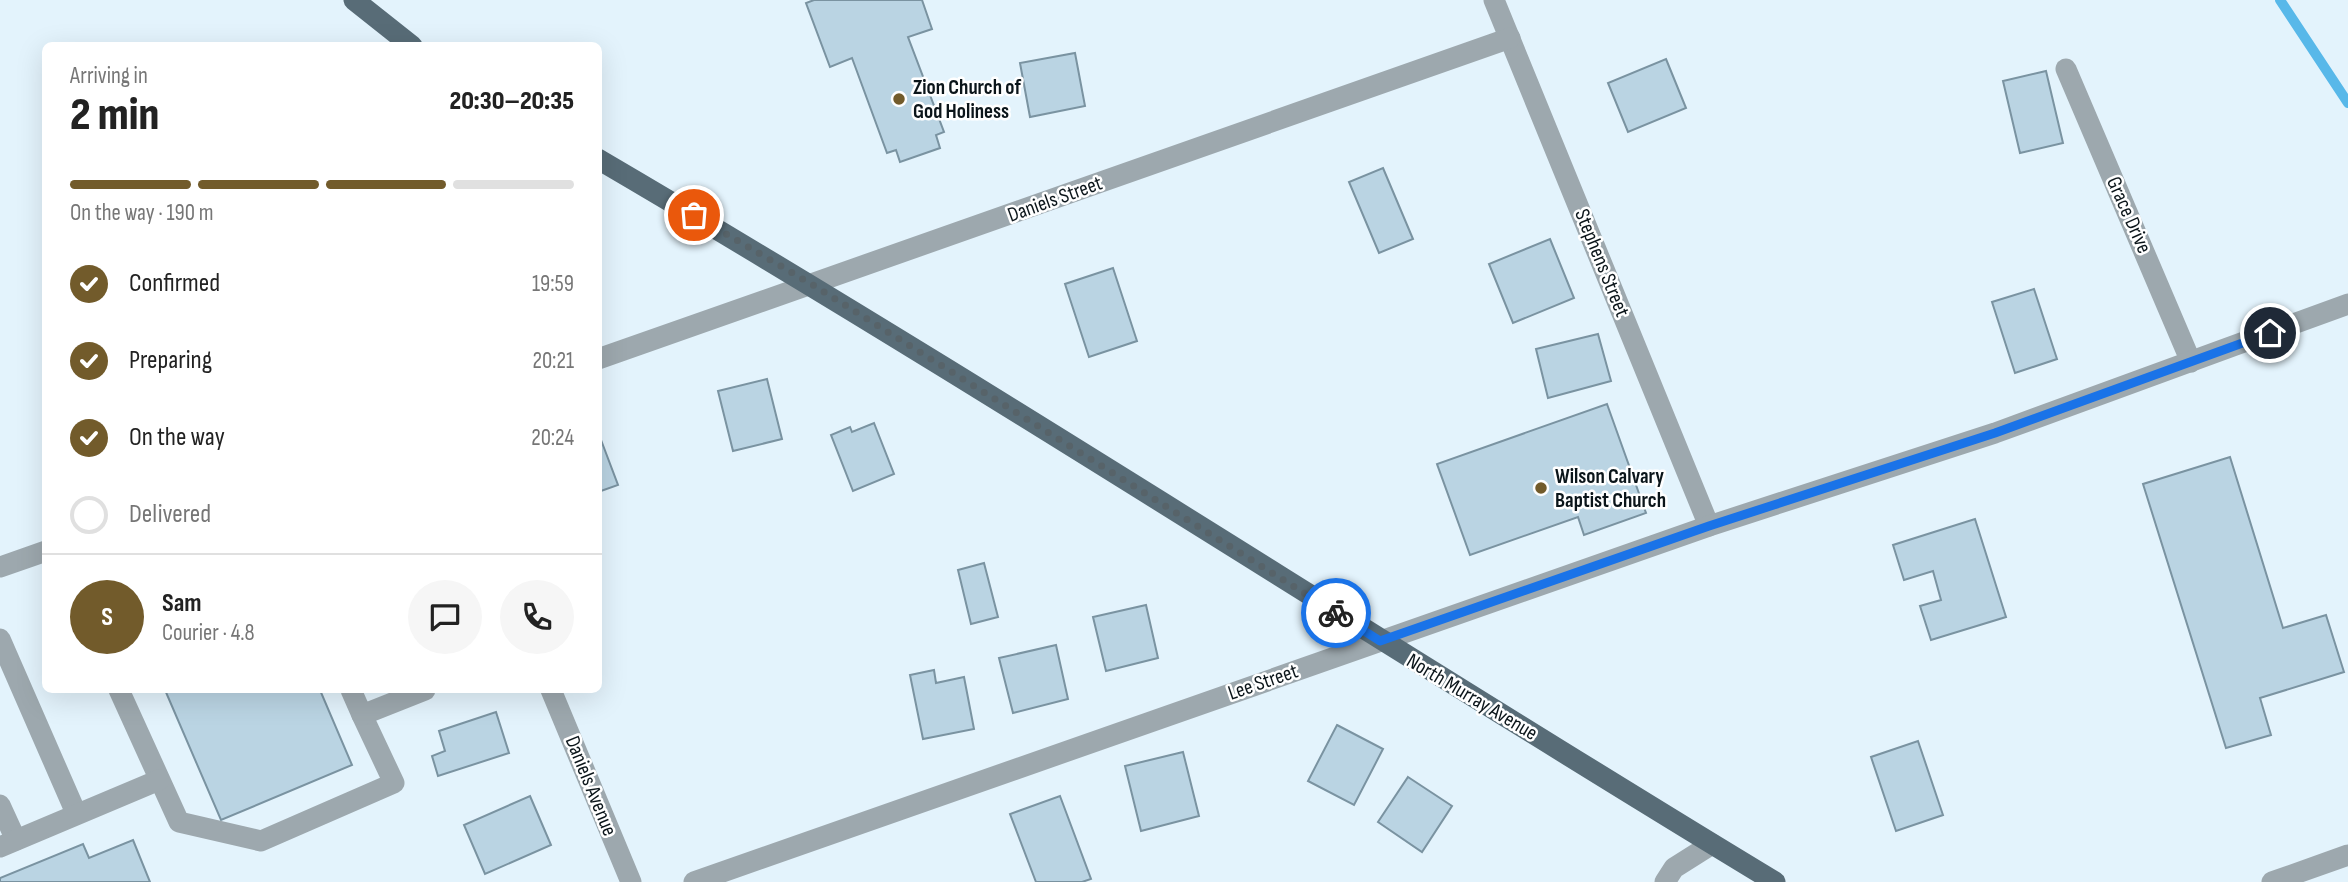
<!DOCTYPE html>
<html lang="en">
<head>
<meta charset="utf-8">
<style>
  body { margin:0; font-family:"Sofia Sans Condensed",sans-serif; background:#f6f6f6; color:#222; height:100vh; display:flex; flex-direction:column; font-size:26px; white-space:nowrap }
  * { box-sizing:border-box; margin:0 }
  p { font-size:23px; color:#767676 }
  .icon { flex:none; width:38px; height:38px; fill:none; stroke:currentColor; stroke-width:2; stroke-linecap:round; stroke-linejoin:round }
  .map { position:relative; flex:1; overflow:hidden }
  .panel { position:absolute; left:42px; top:42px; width:560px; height:651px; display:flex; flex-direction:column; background:#fff; border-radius:10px; box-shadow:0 7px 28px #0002 }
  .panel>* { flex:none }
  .pin { position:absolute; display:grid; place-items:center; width:60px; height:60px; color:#fff; margin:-30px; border:4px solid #fff; border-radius:50%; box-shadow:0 2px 7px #0007 }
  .courier { position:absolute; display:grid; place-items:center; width:70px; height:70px; margin:-35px; border:5px solid #1a73e8; border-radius:50%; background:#fff; color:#222; box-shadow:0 2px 9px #0007 }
  .headline em { font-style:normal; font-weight:800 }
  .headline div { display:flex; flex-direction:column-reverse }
  .headline { display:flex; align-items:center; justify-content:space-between; height:119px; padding:0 28px }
  h1 { font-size:46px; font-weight:800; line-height:52px }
  .bar { display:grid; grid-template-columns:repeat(4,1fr); gap:10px 7px; align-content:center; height:84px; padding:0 28px }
  .bar i { height:9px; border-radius:5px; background:#e0e0e0 }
  .bar .on { background:#725b2b }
  .bar p { grid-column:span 4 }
  .line { display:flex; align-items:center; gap:18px; padding:0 28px; border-top:2px solid #e0e0e0 }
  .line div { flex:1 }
  .round { display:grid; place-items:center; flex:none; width:74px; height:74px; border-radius:37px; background:#f6f6f6 }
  ol { padding:0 28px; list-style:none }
  li { display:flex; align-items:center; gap:21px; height:77px }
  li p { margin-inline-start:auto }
  li .icon { padding:7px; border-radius:50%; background:#725b2b; color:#fff; stroke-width:4 }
  li:last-child { color:#767676 }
  li i { width:38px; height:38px; border:4px solid #e0e0e0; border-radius:50% }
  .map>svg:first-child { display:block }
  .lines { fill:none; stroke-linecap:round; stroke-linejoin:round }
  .stream { stroke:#58b8e9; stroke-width:10 }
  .building { fill:#bad4e3; stroke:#7a93a1; stroke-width:2 }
  .minor { stroke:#9da8ae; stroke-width:21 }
  .major { stroke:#586c77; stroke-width:21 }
  .done { stroke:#576369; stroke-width:7; stroke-dasharray:0 12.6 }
  .route { stroke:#1a73e8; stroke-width:9 }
  .poi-dot { fill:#725b2b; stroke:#fff; stroke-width:2.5 }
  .labels { text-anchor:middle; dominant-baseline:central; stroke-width:5; stroke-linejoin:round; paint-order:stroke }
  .poi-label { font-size:21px; font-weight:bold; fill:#0b151a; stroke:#fff; text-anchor:start }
  .street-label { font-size:21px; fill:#0b151a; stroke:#fff }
</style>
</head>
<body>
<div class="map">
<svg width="2348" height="882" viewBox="0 0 2348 882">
  <rect width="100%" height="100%" fill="#e3f3fc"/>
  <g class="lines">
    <!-- stream -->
    <path class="stream" d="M2280,0L2348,103"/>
  </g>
  <!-- building -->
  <g class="building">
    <path d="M814,0H922L932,29L908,37L944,132L936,135L940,148L900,162L896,150L887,153L852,58L830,67L806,3Z"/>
    <path d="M1075,53L1085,106L1030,117L1020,63Z"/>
    <path d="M1666,59L1686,108L1628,132L1608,83Z"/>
    <path d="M2046,71L2063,143L2020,153L2003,81Z"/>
    <path d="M1383,168L1413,239L1379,253L1349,182Z"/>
    <path d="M1550,239L1574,298L1513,323L1489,264Z"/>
    <path d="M1113,268L1137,341L1089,357L1065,284Z"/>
    <path d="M2034,289L2057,359L2015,373L1992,302Z"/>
    <path d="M1598,334L1611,381L1548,398L1536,349Z"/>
    <path d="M767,379L782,439L733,451L718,391Z"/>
    <path d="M1607,404L1646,513L1584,535L1578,517L1470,555L1437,464Z"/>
    <path d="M874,423L894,474L853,491L831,435L850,427L852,432Z"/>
    <path d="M598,432L618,485L598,492Z"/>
    <path d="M2230,457L2283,628L2326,615L2344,672L2260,698L2271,735L2226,748L2143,484Z"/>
    <path d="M1975,519L2006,617L1931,640L1920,606L1941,600L1933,571L1904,580L1893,545Z"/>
    <path d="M984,563L998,617L971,624L958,570Z"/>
    <path d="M1146,605L1158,658L1106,671L1093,617Z"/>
    <path d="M1056,645L1068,699L1013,713L999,658Z"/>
    <path d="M934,670L936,683L964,677L974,729L923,739L910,675Z"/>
    <path d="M165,690H320L352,765L221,820Z"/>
    <path d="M496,712L509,753L438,776L432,756L445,751L439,731Z"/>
    <path d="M1337,725L1383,749L1354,805L1308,781Z"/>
    <path d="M1918,741L1943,815L1896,831L1871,757Z"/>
    <path d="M1183,752L1199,816L1141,831L1125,766Z"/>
    <path d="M1408,777L1452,806L1422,852L1378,822Z"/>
    <path d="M530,796L551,845L485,874L464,825Z"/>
    <path d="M1060,796L1091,879L1082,882H1036L1010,814Z"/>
    <path d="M133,840L150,882H0V878L83,844L89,858Z"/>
  </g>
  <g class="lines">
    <!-- minor -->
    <g class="minor">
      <path d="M1494,0L1709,526"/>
      <path d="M2066,69L2191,362"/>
      <path d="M598,359L1510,38"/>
      <path d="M0,567L46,551"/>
      <path d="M0,639L76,813"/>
      <path d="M119,690L179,822L261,841L394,783L362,715"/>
      <path d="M351,690L362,715L425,690"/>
      <path d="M551,690L631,882"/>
      <path d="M0,805L16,840"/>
      <path d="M0,847L159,780"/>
      <path d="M694,882L1709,526L1995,433L2348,304"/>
      <path d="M1665,882L1674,868L1712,844"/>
      <path d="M2272,882L2348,855"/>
    </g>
    <!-- major -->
    <g class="major">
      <path d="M354,0L412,46"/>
      <path d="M598,159C996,392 1381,644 1775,882"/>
    </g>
  </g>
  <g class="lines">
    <!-- done -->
    <path class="done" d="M694,215L813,285L1336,613"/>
    <!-- route -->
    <path class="route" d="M1336,613L1380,641L1709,526L1995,433L2270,333"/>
  </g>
  <!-- markers -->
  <g class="poi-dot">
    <circle cx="899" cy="99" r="7"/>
    <circle cx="1541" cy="488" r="7"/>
  </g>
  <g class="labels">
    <!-- poi labels -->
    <g class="poi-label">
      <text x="913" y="87">Zion Church of<tspan x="913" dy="24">God Holiness</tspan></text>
      <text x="1555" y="476">Wilson Calvary<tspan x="1555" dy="24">Baptist Church</tspan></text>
    </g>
    <!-- street labels -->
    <g class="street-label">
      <text transform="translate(1055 199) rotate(-20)">Daniels Street</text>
      <text transform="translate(2129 215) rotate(66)">Grace Drive</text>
      <text transform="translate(1602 263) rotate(68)">Stephens Street</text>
      <text transform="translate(1263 682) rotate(-19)">Lee Street</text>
      <text transform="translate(1472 697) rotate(31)">North Murray Avenue</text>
      <text transform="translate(591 786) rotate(68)">Daniels Avenue</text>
    </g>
  </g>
</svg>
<div class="pin" style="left:694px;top:215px;background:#ea580c"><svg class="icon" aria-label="bag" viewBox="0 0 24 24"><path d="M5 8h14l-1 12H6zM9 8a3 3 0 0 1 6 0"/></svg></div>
<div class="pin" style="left:2270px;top:333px;background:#1f2937"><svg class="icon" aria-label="home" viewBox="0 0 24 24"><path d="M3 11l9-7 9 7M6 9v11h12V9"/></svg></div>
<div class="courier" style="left:1336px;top:613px"><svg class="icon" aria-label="bike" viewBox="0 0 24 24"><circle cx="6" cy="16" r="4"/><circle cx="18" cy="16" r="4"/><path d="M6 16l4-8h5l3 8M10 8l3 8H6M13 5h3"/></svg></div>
<section class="panel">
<div class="headline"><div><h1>2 min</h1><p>Arriving in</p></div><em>20:30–20:35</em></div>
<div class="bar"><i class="on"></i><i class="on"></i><i class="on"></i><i></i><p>On the way · 190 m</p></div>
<ol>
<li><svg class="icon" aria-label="check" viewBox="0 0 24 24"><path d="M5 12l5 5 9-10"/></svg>Confirmed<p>19:59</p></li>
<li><svg class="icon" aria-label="check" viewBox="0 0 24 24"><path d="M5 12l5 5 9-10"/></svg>Preparing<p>20:21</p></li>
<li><svg class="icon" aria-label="check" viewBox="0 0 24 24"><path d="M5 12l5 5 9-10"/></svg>On the way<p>20:24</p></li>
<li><i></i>Delivered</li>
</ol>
<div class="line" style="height:126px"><b class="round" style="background:#725b2b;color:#fff">S</b><div><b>Sam</b><p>Courier · 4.8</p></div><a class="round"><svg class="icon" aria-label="chat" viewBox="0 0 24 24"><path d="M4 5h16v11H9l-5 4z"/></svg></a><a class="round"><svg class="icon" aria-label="phone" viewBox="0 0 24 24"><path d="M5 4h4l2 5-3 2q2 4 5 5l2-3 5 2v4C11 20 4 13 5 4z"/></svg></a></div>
</section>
</div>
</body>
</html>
